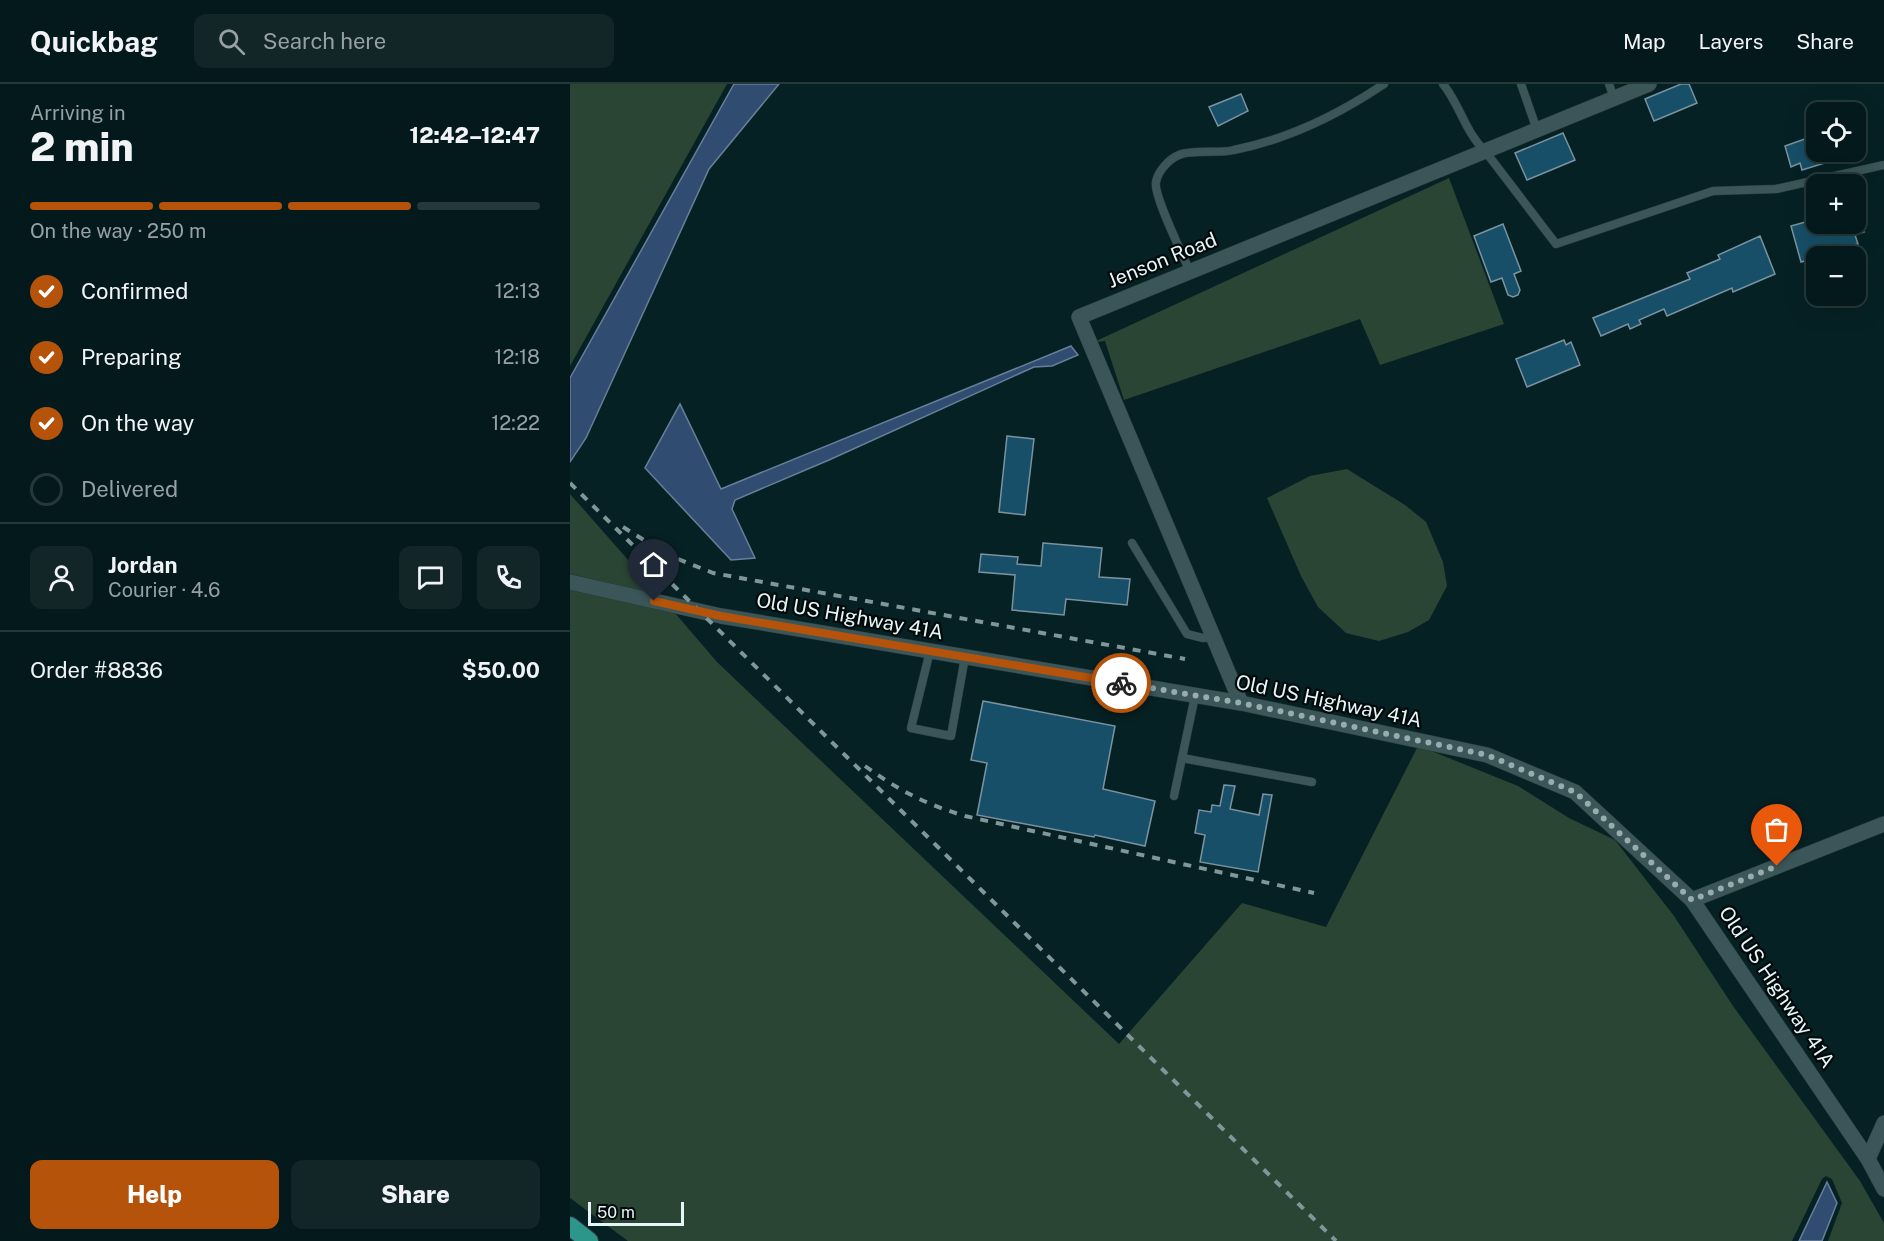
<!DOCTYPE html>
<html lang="en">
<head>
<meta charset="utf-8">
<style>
  body { margin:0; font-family:"Public Sans",sans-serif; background:#122628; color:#f1f3f6; height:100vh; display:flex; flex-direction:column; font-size:22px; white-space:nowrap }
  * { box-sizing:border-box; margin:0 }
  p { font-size:20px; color:#97a0a3 }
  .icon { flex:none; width:33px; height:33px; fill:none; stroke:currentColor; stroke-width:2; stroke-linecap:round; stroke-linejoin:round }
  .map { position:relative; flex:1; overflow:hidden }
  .panel { display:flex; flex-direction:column; background:#04191b; width:570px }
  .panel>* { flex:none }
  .tools { position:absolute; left:1236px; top:18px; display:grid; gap:12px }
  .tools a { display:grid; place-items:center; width:60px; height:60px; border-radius:12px; background:#04191b; box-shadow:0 6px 24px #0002,0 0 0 2px #25383a; font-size:30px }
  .scale { position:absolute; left:18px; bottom:15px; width:96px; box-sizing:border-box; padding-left:6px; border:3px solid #e6f5f7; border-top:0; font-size:16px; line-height:21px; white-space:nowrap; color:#e6f5f7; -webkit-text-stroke:4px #02090a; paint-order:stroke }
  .pin { position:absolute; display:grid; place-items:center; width:51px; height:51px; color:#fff; margin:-62px -26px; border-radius:50% 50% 50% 0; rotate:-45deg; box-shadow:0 0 6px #0007 }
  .pin .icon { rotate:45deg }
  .courier { position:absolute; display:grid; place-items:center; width:60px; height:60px; margin:-30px; border:4px solid #b45309; border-radius:50%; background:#fff; color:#222; box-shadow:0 2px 8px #0007 }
  .summary em { font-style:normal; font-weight:800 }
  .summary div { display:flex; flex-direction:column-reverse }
  .summary { display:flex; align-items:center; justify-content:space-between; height:102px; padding:0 30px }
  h1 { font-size:39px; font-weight:800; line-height:45px }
  .bar { display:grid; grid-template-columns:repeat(4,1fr); gap:9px 6px; align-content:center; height:72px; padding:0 30px }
  .bar i { height:8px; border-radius:4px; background:#25383a }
  .bar .selected { background:#b45309 }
  .bar p { grid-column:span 4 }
  .line { display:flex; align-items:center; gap:15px; padding:0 30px; border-top:2px solid #25383a }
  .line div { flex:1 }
  .round { display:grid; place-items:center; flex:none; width:63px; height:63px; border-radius:12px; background:#122628 }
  ol { padding:0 30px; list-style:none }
  li { display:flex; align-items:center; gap:18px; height:66px }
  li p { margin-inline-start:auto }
  li .icon { padding:6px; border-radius:50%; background:#b45309; color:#fff; stroke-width:4 }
  li:last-child { color:#97a0a3 }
  li i { width:33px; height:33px; border:3px solid #25383a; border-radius:50% }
  .action { display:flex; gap:12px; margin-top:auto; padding:12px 30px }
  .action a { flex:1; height:69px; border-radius:12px; background:#b45309; color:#fff; font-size:24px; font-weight:800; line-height:69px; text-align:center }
  .action a+a { background:#122628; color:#f1f3f6 }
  header { display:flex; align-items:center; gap:36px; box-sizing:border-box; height:84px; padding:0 30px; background:#04191b; border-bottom:2px solid #25383a }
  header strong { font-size:28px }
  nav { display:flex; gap:33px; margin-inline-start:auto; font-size:21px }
  .search { width:420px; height:54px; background:#122628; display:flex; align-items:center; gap:15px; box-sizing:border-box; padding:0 21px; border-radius:12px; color:#97a0a3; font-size:22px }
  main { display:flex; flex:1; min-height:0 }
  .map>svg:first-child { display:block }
  .green { fill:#2b4535 }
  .water { fill:#304d71; stroke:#677f99; stroke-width:1.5 }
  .building { fill:#164f67; stroke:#7b93a0; stroke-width:1.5 }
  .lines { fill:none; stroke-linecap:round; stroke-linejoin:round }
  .lane-casing { stroke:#2e393c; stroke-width:9 }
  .street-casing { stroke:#2e393c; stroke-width:16 }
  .primary-casing { stroke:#2e393c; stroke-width:20 }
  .lane { stroke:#3a5659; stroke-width:8 }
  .street { stroke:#3a5659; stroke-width:15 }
  .primary { stroke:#2d968b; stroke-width:18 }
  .rail { stroke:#819698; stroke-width:4; stroke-dasharray:8 8; stroke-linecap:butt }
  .done { stroke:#98abad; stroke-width:6; stroke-dasharray:0 10.8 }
  .route { stroke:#b45309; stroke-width:8 }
  .labels { text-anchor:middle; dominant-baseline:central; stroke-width:4.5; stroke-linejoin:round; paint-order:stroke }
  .street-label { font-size:20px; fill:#e6f5f7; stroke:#02090a }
</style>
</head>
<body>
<header>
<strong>Quickbag</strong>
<div class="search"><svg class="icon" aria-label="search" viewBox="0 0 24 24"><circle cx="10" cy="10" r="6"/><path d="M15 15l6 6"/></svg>Search here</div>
<nav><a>Map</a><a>Layers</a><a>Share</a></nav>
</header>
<main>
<section class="panel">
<div class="summary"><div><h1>2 min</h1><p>Arriving in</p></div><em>12:42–12:47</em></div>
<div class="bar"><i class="selected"></i><i class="selected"></i><i class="selected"></i><i></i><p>On the way · 250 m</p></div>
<ol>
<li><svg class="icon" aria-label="check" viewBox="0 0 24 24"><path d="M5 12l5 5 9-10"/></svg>Confirmed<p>12:13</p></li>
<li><svg class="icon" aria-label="check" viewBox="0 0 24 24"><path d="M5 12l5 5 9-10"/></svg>Preparing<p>12:18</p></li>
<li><svg class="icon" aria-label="check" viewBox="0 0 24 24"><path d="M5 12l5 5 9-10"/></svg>On the way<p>12:22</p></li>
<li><i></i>Delivered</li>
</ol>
<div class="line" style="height:108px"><a class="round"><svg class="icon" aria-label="person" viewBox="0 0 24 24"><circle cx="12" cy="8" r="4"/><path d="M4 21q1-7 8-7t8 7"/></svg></a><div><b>Jordan</b><p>Courier · 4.6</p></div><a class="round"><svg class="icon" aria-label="chat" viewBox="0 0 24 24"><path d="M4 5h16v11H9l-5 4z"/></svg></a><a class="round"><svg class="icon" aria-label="phone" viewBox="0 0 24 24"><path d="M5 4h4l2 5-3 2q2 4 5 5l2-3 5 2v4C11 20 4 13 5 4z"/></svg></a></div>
<div class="line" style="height:78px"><div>Order #8836</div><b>$50.00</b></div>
<div class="action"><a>Help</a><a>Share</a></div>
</section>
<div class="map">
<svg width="1314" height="1157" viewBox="0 0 1314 1157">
  <rect width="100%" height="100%" fill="#062124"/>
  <!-- green -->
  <g class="green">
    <path d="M0,0H157L0,282Z"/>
    <path d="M879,94L934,240L810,281L790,235L554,316L535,257L527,258L526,257Z"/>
    <path d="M777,385L835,421L856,438L873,478L877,502L859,536L838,548L809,557L776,549L748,523L731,492L697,414L740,392Z"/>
    <path d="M0,410L89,511L0,490Z"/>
    <path d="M0,505L105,529L147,578L549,960L672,819L756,843L847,664L859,666L948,702L999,734L1045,756L1104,832L1163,922L1290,1097L1314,1139V1157H1258L1272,1119L1262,1095L1256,1092L1252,1095L1222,1157H58L0,1114Z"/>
  </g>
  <!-- water -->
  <g class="water">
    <path d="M164,0H209L139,85L16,354L0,378V294Z"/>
    <path d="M501,262L508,271L482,282L464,283L259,376L165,416L162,425L185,474L161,476L75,384L110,320L151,405Z"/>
    <path d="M1257,1098L1267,1119L1252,1157H1229Z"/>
  </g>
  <!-- building -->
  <g class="building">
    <path d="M1111,0H1119L1127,19L1084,37L1075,15Z"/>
    <path d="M671,10L678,27L648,42L639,23Z"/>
    <path d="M993,49L1005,76L957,96L945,69Z"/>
    <path d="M1246,51V68H1284V70L1232,86L1230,79L1221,83L1215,62Z"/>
    <path d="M1246,135V140H1292L1294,148L1285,151L1288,160L1247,171L1246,174L1231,178L1221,142Z"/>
    <path d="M933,140L951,187L944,190L950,206L948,211L943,213L938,211L932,194L921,198L904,152Z"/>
    <path d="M1190,152L1205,190L1163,208L1162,204L1097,232L1094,225L1069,236L1071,240L1060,245L1058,240L1031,252L1023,234L1120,195L1117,189L1150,175L1148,171Z"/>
    <path d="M994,256L996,261L1001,258L1010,281L957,303L946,275Z"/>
    <path d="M437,352L464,355L455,431L429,428Z"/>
    <path d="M473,459L532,464L529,493L560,495L557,521L496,515L494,531L442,526L445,491L409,488L411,470L448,473L447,480L471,482Z"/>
    <path d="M413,617L545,642L533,705L585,717L575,762L525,751L524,753L407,731L417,679L401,676Z"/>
    <path d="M654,701L665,702L660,725L689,731L693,710L702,711L688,788L630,778L635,751L625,749L629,726L641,728L642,721L650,722Z"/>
  </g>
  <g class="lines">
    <defs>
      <g id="lane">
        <path d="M873,0C890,21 895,48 915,67L986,160L1143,107L1206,105L1314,81"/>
        <path d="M951,0L967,46"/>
        <path d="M1039,0L1044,14"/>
        <path d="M620,188C613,171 583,111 586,98C588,87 599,75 609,71C622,65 649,70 664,66C719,55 768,31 814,0"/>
        <path d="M562,459L617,550L633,554L643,553"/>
        <path d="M360,567L341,644L381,652L395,573"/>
        <path d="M612,674L742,698"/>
        <path d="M604,712L625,612"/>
      </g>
      <g id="street">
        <path d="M0,498L151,532L671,619L917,671L1005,708L1122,816L1298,1075L1314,1105"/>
        <path d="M671,619L509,233L1079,0"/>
        <path d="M1122,816L1314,740"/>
        <path d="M1298,1075L1314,1039"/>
      </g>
      <path id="primary" d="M0,1142L19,1157"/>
    </defs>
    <!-- lane casing -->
    <use href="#lane" class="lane-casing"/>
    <!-- street casing -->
    <use href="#street" class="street-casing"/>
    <!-- primary casing -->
    <use href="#primary" class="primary-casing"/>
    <!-- lane -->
    <use href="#lane" class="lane"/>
    <!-- street -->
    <use href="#street" class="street"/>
    <!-- primary -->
    <use href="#primary" class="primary"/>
    <!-- rail -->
    <g class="rail">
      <path d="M0,399L766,1157"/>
      <path d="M53,443L98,471L143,489L615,575"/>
      <path d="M295,682C328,706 355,720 395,732L744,809"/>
    </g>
  </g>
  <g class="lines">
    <!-- done -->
    <path class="done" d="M551,599L671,619L917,671L1005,708L1122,816L1207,782"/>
    <!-- route -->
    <path class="route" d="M84,517L151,532L551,599"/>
  </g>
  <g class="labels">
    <!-- street labels -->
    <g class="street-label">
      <text transform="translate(592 176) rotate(-22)">Jenson Road</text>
      <text transform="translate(280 532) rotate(10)">Old US Highway 41A</text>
      <text transform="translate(759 617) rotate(12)">Old US Highway 41A</text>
      <text transform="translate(1207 903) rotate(56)">Old US Highway 41A</text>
    </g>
  </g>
</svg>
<div class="tools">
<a><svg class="icon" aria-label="locate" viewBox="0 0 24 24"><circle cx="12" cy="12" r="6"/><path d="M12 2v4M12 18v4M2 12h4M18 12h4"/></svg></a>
<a>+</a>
<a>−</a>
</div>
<div class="scale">50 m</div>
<div class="pin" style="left:1207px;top:782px;background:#ea580c"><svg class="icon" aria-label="bag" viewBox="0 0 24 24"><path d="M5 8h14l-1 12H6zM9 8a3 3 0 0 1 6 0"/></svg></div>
<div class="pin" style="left:84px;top:517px;background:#1f2937"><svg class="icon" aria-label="home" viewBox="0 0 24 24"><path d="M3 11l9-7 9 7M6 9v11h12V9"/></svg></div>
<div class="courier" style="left:551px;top:599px"><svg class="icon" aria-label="bike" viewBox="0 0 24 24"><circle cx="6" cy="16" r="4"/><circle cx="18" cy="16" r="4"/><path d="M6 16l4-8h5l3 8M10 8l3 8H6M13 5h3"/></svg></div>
</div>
</main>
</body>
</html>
